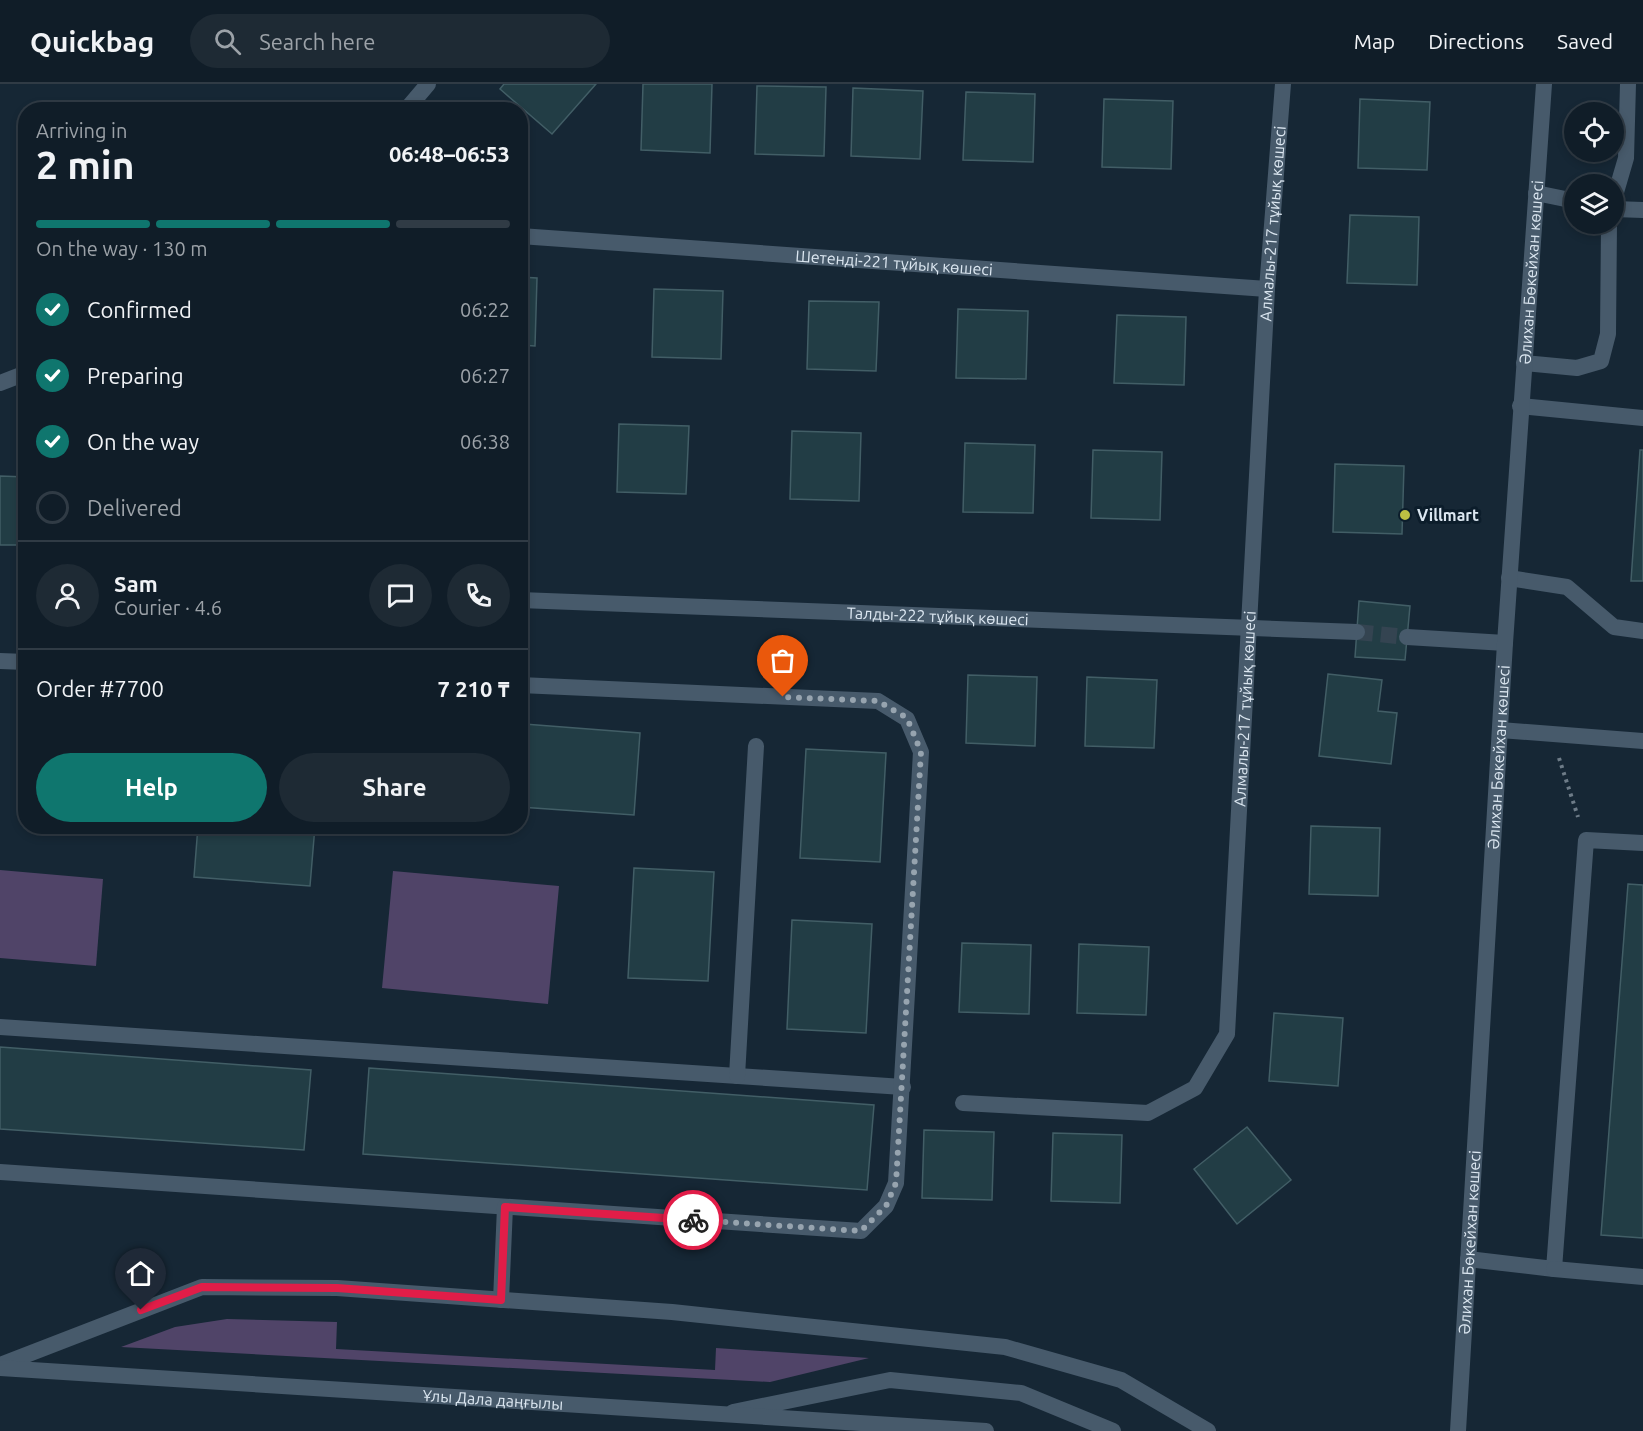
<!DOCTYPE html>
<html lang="en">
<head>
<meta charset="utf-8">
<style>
  body { margin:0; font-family:Ubuntu,sans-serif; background:#1e2a34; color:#f1f3f6; height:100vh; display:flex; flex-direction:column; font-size:22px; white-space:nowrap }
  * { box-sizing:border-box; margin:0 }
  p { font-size:20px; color:#9ca2a8 }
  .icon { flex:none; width:33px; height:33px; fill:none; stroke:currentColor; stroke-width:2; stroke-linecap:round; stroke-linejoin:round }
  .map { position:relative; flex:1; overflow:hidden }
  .drawer { position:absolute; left:18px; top:18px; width:510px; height:732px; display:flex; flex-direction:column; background:#101d28; border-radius:24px; box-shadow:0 3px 9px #0003,0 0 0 2px #303b45 }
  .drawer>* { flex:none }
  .controls { position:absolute; left:1564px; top:18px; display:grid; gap:12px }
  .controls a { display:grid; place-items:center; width:60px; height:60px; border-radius:50%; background:#101d28; box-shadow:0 3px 9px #0003,0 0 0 2px #303b45; font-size:30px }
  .pin { position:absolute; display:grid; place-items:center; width:51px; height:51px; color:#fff; margin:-62px -26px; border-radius:50% 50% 50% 0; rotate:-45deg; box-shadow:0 0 6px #0007 }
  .pin .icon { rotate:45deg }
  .courier { position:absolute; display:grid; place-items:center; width:60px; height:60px; margin:-30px; border:4px solid #e11d48; border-radius:50%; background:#fff; color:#222; box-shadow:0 2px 8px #0007 }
  .head em { font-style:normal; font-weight:700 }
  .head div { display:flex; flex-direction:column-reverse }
  .head { display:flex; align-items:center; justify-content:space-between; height:102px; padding:0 18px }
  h1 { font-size:39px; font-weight:700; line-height:45px }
  .bar { display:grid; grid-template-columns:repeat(4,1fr); gap:9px 6px; align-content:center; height:72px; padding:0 18px }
  .bar i { height:8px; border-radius:4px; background:#303b45 }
  .bar .selected { background:#0f766e }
  .bar p { grid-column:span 4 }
  .line { display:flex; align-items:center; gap:15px; padding:0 18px; border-top:2px solid #303b45 }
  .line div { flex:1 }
  .round { display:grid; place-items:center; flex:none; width:63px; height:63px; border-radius:32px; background:#1e2a34 }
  ol { padding:0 18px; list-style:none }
  li { display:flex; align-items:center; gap:18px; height:66px }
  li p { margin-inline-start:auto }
  li .icon { padding:6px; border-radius:50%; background:#0f766e; color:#fff; stroke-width:4 }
  li:last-child { color:#9ca2a8 }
  li i { width:33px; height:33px; border:3px solid #303b45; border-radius:50% }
  .action { display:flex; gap:12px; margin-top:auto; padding:12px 18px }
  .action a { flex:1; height:69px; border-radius:36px; background:#0f766e; color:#fff; font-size:24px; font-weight:700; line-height:69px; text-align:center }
  .action a+a { background:#1e2a34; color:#f1f3f6 }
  header { display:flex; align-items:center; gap:36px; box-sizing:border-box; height:84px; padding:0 30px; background:#101d28; border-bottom:2px solid #303b45 }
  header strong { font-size:28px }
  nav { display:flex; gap:33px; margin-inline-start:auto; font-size:21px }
  .search { width:420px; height:54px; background:#1e2a34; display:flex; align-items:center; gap:15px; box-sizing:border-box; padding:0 21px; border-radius:33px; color:#9ca2a8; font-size:22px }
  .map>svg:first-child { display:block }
  .green { fill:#504468 }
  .building { fill:#223d45; stroke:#425e66; stroke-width:1.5 }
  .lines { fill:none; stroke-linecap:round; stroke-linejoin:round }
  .minor-tunnel { stroke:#344451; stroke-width:16; stroke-dasharray:16 8; stroke-linecap:butt }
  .path { stroke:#6e7c88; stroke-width:4; stroke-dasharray:3 4.5; stroke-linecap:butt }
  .service { stroke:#475a6b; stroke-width:16 }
  .minor { stroke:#475a6b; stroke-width:16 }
  .secondary { stroke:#475a6b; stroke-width:16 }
  .done { stroke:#97a4af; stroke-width:6; stroke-dasharray:0 10.8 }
  .route { stroke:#e11d48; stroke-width:8 }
  .poi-dot { fill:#bdbf43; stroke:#0c1d2b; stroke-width:2 }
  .labels { text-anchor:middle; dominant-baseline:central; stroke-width:6; stroke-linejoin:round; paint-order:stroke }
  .street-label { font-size:16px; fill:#dce7f1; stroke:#0c1d2b }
  .poi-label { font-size:16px; font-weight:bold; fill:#dce7f1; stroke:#0c1d2b; text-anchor:start }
</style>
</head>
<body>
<header>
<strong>Quickbag</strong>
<div class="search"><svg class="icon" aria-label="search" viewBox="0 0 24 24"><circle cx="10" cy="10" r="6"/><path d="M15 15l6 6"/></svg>Search here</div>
<nav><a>Map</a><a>Directions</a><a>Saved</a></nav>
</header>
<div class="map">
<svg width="1643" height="1347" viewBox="0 0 1643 1347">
  <rect width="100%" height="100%" fill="#162735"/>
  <!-- green -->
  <g class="green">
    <path d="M0,786L103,795L96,882L0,874Z"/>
    <path d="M393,787L559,802L548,920L382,904Z"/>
    <path d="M227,1235L337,1238L336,1265L715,1286L716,1264L869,1274L770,1298L121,1263L175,1243Z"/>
  </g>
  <!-- building -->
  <g class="building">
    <path d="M504,0H596L552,50L500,5Z"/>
    <path d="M643,0H712L710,69L641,66Z"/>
    <path d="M757,2L826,3L824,72L755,70Z"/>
    <path d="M853,4L923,7L920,75L851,72Z"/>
    <path d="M966,8L1035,10L1033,78L963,76Z"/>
    <path d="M1104,15L1173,17L1171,85L1102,83Z"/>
    <path d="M1360,15L1430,18L1427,86L1358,84Z"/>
    <path d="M1350,131L1419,133L1417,201L1347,199Z"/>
    <path d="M520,193L537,194L535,262L520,261Z"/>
    <path d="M654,205L723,207L721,275L652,273Z"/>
    <path d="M809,217L879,218L876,287L807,285Z"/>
    <path d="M958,225L1028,227L1026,295L956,294Z"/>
    <path d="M1117,231L1186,233L1184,301L1114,299Z"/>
    <path d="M619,340L689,342L686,410L617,408Z"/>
    <path d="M792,347L861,349L859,417L790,415Z"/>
    <path d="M965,359L1035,361L1033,429L963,428Z"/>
    <path d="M1093,366L1162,368L1160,436L1091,434Z"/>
    <path d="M1640,366H1643V497H1631Z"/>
    <path d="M1335,380L1404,382L1402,450L1333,448Z"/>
    <path d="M0,392L26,393V461H0Z"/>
    <path d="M1359,517L1410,522L1405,576L1355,573Z"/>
    <path d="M1328,590L1382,596L1378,627L1397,629L1391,680L1319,672Z"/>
    <path d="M968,591L1037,593L1035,662L966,659Z"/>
    <path d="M1087,593L1157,596L1154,664L1085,662Z"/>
    <path d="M524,640L640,649L634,731L520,723Z"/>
    <path d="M806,665L886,669L880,778L800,774Z"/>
    <path d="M198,742H315L310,802L194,793Z"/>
    <path d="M1311,742L1380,744L1378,812L1309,810Z"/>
    <path d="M634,784L714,788L708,897L628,894Z"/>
    <path d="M1628,800L1643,801V1154L1601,1151Z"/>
    <path d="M792,836L872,840L866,949L787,945Z"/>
    <path d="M962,859L1031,861L1029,930L959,928Z"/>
    <path d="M1079,860L1149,863L1146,931L1077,929Z"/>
    <path d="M1274,929L1343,934L1338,1002L1269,997Z"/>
    <path d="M0,963L311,986L304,1066L0,1045Z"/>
    <path d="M369,984L874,1021L867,1106L363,1070Z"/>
    <path d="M1247,1043L1291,1096L1237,1140L1194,1085Z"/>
    <path d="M924,1046L994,1048L992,1116L922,1114Z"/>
    <path d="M1053,1049L1122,1051L1120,1119L1051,1117Z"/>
  </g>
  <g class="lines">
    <!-- minor-tunnel -->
    <path class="minor-tunnel" d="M1357,548L1407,553"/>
    <!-- path -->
    <path class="path" d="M1559,674L1578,733"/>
    <!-- service -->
    <g class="service">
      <path d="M1536,109L1575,117"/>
      <path d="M1614,115L1626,74L1628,0"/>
      <path d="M1614,125L1643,126"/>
      <path d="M1524,279L1577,284L1601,277L1608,250L1609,140"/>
      <path d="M1520,322L1643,334"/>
      <path d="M1509,494L1567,503L1614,543L1643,547"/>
      <path d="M0,577L26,578"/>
      <path d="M1500,646L1643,657"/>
      <path d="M0,943L903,1003"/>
      <path d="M737,992L756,662"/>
      <path d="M0,1088L861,1147L886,1122L896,1099L921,668L907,635L878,617L520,601"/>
      <path d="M501,1216L505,1123"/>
      <path d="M0,1281L202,1203L337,1204L672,1228L1005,1263L1121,1296L1208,1347"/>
      <path d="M733,1328L890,1296L1021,1309L1113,1347"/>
    </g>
    <!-- minor -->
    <g class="minor">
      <path d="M406,26L428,0"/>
      <path id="s1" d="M520,152L1267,205"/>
      <path d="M0,299L26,289"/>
      <path id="s2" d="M520,516L1357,548"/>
      <path d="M1407,553L1505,559"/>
      <path id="s3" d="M963,1019L1148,1029L1195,1004L1227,950L1267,205L1283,0"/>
      <path d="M1468,1175L1554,1185L1586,756L1643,759"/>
      <path d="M1554,1185L1643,1193"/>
      <path id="s4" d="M1458,1347L1505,559L1544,0"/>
    </g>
    <!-- secondary -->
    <path class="secondary" id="s5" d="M0,1284L986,1347"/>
  </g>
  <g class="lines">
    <!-- done -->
    <path class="done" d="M693,1136L861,1147L886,1122L896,1099L921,668L907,634L878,617L783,613"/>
    <!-- route -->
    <path class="route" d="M141,1226L202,1203L337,1204L501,1216L505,1123L693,1136"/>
  </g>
  <!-- markers -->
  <circle class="poi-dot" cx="1405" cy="431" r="6"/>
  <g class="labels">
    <!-- street labels -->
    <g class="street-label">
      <text stroke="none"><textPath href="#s3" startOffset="1113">Алмалы-217 тұйық көшесі</textPath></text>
      <text stroke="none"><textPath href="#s1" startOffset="375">Шетенді-221 тұйық көшесі</textPath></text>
      <text stroke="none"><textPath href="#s4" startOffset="1161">Әлихан Бөкейхан көшесі</textPath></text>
      <text stroke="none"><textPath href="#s2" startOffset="418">Талды-222 тұйық көшесі</textPath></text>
      <text stroke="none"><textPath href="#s3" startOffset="627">Алмалы-217 тұйық көшесі</textPath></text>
      <text stroke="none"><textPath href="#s4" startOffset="675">Әлихан Бөкейхан көшесі</textPath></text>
      <text stroke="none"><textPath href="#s4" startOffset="189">Әлихан Бөкейхан көшесі</textPath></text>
      <text stroke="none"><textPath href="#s5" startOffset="494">Ұлы Дала даңғылы</textPath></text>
    </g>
    <!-- poi labels -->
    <g class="poi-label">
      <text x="1417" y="431">Villmart</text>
    </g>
  </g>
</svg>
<div class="controls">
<a><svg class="icon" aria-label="locate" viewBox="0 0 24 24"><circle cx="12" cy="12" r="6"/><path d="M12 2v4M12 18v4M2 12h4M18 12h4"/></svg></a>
<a><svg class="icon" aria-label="layers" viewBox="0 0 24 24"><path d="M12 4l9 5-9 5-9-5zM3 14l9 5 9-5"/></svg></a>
</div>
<div class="pin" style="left:783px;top:613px;background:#ea580c"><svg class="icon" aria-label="bag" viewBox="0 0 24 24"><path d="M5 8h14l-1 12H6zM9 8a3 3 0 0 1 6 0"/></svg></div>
<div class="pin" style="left:141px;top:1226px;background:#1f2937"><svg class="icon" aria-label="home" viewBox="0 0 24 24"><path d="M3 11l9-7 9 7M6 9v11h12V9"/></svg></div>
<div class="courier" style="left:693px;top:1136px"><svg class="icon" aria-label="bike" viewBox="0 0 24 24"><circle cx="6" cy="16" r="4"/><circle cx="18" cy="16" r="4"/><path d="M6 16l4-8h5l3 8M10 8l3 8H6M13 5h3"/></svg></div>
<section class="drawer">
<div class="head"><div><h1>2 min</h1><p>Arriving in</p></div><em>06:48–06:53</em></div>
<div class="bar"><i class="selected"></i><i class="selected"></i><i class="selected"></i><i></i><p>On the way · 130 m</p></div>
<ol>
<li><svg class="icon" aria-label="check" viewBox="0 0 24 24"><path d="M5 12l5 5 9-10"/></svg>Confirmed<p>06:22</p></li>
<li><svg class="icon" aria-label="check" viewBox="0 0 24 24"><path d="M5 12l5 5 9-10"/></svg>Preparing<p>06:27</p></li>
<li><svg class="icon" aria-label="check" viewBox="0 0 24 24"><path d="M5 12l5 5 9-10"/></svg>On the way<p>06:38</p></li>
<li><i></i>Delivered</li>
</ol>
<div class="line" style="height:108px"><a class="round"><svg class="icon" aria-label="person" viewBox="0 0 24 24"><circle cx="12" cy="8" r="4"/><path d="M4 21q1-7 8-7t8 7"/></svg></a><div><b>Sam</b><p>Courier · 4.6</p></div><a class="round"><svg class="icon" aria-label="chat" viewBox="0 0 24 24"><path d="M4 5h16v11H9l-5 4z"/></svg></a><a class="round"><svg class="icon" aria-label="phone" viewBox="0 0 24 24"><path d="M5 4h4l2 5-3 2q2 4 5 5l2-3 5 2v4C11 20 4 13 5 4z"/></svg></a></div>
<div class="line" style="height:78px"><div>Order #7700</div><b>7 210 ₸</b></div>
<div class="action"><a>Help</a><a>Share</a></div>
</section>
</div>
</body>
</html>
